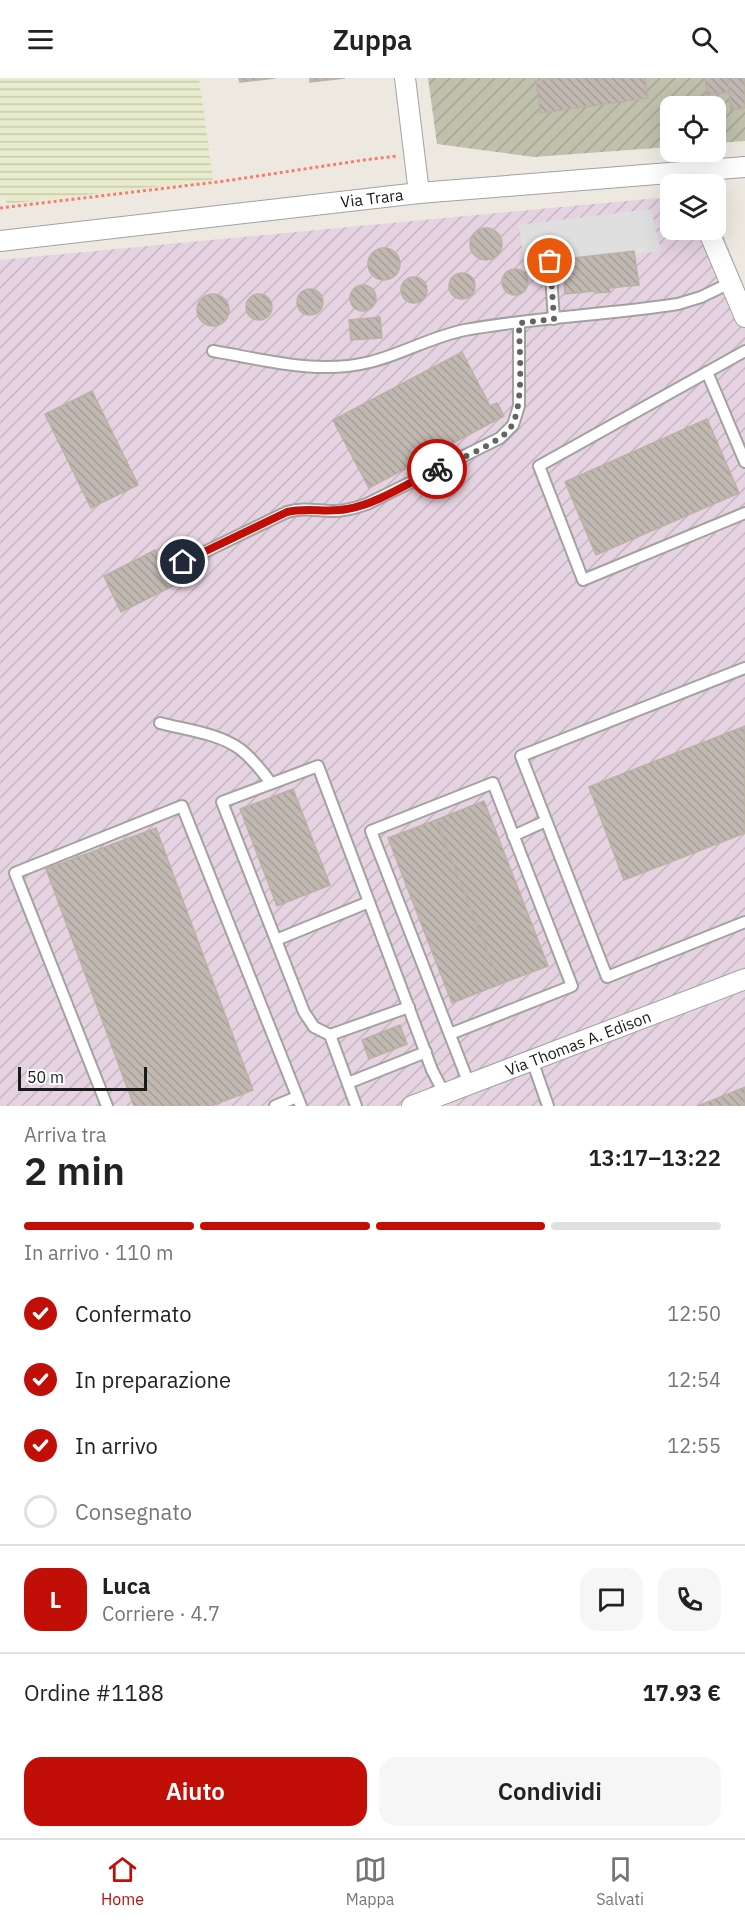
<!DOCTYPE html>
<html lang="it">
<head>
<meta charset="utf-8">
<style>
  body { margin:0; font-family:"IBM Plex Sans",sans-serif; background:#f6f6f6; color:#222; height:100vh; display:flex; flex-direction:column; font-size:22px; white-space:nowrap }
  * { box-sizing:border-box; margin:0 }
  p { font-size:20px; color:#767676 }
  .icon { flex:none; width:33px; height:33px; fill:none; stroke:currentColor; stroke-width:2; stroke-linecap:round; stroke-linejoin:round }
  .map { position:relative; height:1028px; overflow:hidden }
  .side { display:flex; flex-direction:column; background:#fff; flex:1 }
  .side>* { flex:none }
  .tools { position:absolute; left:660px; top:18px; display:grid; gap:12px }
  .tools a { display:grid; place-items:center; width:66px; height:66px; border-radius:12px; background:#fff; box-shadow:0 6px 24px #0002; font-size:30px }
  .scale { position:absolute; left:18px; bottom:15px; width:129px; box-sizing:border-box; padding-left:6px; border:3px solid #1b1b1b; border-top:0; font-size:16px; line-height:21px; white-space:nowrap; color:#1b1b1b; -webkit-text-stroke:4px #fff; paint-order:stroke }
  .pin { position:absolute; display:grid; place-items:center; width:51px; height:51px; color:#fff; margin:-26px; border:3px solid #fff; border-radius:50%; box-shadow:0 2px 6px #0007 }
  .courier { position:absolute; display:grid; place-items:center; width:60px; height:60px; margin:-30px; border:4px solid #c10e06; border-radius:50%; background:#fff; color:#222; box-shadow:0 2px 8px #0007 }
  .overview em { font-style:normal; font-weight:600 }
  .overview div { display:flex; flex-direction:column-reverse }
  .overview { display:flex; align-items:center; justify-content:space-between; height:102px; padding:0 24px }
  h1 { font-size:39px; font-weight:600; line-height:45px }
  .bar { display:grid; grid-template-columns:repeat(4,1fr); gap:9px 6px; align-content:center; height:72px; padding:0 24px }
  .bar i { height:8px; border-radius:4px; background:#e0e0e0 }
  .bar .active { background:#c10e06 }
  .bar p { grid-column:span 4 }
  .line { display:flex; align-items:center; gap:15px; padding:0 24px; border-top:2px solid #e0e0e0 }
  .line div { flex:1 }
  .round { display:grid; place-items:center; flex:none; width:63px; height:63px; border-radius:18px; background:#f6f6f6 }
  ol { padding:0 24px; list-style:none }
  li { display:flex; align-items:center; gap:18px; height:66px }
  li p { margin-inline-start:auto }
  li .icon { padding:6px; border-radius:50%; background:#c10e06; color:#fff; stroke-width:4 }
  li:last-child { color:#767676 }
  li i { width:33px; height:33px; border:3px solid #e0e0e0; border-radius:50% }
  .primary-button { display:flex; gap:12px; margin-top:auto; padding:12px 24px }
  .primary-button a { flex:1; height:69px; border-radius:18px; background:#c10e06; color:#fff; font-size:24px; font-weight:600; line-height:69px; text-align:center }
  .primary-button a+a { background:#f6f6f6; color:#222 }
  header { display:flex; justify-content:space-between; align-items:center; height:78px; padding:0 24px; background:#fff; font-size:27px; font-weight:600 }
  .tabs { display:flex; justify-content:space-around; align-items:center; height:84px; border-top:2px solid #e0e0e0; background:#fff; font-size:16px; color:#767676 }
  .tabs a { display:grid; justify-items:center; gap:3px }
  .tabs .active { color:#c10e06 }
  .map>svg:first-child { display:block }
  .industrial { fill:url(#industrial-furrows) }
  .construction { fill:url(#construction-furrows) }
  .farmland { fill:url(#farmland-rules) }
  .parking { fill:#dfdfdf }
  .building { fill:url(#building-back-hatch); stroke:#beb0a4; stroke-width:1.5 }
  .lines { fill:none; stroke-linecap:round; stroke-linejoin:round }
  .service-casing { stroke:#a2a2a2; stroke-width:14 }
  .minor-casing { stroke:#a2a2a2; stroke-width:22 }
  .path { stroke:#f57e69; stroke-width:3; stroke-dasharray:3 3; stroke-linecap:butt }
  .service { stroke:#fff; stroke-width:10 }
  .minor { stroke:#fff; stroke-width:20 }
  .done { stroke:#646360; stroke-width:6; stroke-dasharray:0 10.8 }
  .route { stroke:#c10e06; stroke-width:8 }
  .labels { text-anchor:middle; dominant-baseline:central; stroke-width:5; stroke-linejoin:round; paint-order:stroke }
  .street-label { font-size:16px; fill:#1b1b1b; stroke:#fff }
</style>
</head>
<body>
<header><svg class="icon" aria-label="menu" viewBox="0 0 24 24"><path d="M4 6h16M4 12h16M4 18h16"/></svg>Zuppa<svg class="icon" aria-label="search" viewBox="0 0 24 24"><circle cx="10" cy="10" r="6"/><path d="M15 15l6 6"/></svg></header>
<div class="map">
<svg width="745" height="1028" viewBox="0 0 745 1028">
  <defs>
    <pattern id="industrial-furrows" width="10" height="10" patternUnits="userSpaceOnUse" patternTransform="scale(1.5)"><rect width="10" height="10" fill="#e6d3e1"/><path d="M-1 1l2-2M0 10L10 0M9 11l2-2" fill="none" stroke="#c5b5c0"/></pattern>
    <pattern id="construction-furrows" width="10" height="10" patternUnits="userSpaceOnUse" patternTransform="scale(1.5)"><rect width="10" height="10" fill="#c0c1ad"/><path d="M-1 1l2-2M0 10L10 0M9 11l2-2" fill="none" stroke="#a4a594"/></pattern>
    <pattern id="farmland-rules" width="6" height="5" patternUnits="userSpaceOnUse" patternTransform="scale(1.5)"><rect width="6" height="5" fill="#e8eccc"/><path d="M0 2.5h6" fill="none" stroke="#c6caaf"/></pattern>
    <pattern id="building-back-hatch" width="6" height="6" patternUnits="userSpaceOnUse" patternTransform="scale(1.5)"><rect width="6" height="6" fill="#c1b8b1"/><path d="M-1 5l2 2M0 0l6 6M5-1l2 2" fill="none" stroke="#a59e98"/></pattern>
  </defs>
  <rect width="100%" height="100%" fill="#ede9e1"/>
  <!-- industrial -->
  <path class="industrial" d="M657,120L670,126V152H716V143L718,144L745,211V1028H0V182Z"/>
  <!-- construction -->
  <path class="construction" d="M428,0H745V63L716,65V28H670V69L534,79L437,66Z"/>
  <!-- farmland -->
  <path class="farmland" d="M0,0H199L213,102L8,126L0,117Z"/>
  <!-- parking -->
  <path class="parking" d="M651,131L661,173L534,189L524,183L519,147Z"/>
  <!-- building -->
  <g class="building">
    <path d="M239,0H275L240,4Z"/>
    <path d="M310,0H345L310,4Z"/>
    <path d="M558,0H645L648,20L540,35L536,3Z"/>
    <path d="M705,0H728L729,14L707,17Z"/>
    <path d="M728,0H745V30L731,32Z"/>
    <circle cx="486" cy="166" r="16"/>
    <circle cx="384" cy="186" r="16"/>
    <path d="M634,173L639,207L609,210L610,214L595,215V213L565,216L564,201H559L557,182Z"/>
    <circle cx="515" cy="204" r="13"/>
    <circle cx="462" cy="208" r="13"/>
    <circle cx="414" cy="212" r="13"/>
    <circle cx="363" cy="220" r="13"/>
    <circle cx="310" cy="224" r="13"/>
    <circle cx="259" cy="229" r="13"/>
    <circle cx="213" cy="232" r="16"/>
    <path d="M380,239L382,260L351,262L349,242Z"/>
    <path d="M462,274L490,328L497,325L504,338L369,410L333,342Z"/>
    <path d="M92,313L138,407L91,430L45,336Z"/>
    <path d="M707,341L739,415L596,477L565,404Z"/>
    <path d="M155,472L173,508L121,534L104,498Z"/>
    <path d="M745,648V755L624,802L589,709Z"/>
    <path d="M293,711L330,807L277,828L240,731Z"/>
    <path d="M484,723L548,888L500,906L436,742Z"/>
    <path d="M436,742L500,906L452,925L388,760Z"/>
    <path d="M156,750L253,1012L211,1028H134L46,791Z"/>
    <path d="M400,947L407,966L369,981L362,962Z"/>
    <path d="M745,1009V1028H698Z"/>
  </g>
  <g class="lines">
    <defs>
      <g id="service">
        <path d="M550,183L554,241"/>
        <path d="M213,273C266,282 318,297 370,284C403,276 430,259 465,252C535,239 607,237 678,226L701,219L730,205"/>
        <path d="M745,273L539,388L583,502L745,435"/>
        <path d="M707,294L745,384"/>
        <path d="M184,484L287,434C304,429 317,433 334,433C346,433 356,430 367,426L500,360L513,347L519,328V245"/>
        <path d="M745,590L521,678L607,899L745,844"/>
        <path d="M160,645C186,652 218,655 240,671C252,680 262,693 271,705"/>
        <path d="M513,758L546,743"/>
        <path d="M276,862L369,824"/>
        <path d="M450,956L572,908L493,705L371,753L469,1006"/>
        <path d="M330,957L409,929"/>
        <path d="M532,982L548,1028"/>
        <path d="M348,1005L426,974"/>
        <path d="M107,1028L15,795L182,728L301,1028"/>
        <path d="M275,1028L297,1019"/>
        <path d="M356,1028L330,957L314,949L304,934L222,724L318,688L432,992L444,1015"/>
      </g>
      <g id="minor">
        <path d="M405,0L419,115"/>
        <path d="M708,152L745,239"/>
        <path d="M0,163L419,115L745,89"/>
        <path d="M412,1028L745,901"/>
      </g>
    </defs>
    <!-- service casing -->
    <use href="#service" class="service-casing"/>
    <!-- minor casing -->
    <use href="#minor" class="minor-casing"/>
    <!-- path -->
    <path class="path" d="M0,130L225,103L364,82L397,78"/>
    <!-- service -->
    <use href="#service" class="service"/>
    <!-- minor -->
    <use href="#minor" class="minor"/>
  </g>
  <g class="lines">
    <!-- done -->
    <path class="done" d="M437,391C455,383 494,367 507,354C526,336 519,271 519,245L554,241L550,183"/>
    <!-- route -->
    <path class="route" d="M183,484L287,434C307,429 327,435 347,431C375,427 410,404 437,391"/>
  </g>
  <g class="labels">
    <!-- street labels -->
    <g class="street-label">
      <text transform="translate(372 120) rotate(-7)">Via Trara</text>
      <text transform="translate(578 965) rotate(-21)">Via Thomas A. Edison</text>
    </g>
  </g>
</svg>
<div class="tools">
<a><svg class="icon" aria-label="locate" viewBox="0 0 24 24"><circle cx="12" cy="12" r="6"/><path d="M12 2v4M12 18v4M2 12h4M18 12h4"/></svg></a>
<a><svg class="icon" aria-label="layers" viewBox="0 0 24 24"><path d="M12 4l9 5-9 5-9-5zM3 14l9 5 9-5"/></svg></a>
</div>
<div class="scale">50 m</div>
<div class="pin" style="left:550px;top:183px;background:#ea580c"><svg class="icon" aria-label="bag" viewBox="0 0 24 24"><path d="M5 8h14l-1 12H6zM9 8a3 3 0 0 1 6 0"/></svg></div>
<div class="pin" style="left:183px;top:484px;background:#1f2937"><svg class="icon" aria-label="home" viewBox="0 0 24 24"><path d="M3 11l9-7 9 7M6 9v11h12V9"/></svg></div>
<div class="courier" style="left:437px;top:391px"><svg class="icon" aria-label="bike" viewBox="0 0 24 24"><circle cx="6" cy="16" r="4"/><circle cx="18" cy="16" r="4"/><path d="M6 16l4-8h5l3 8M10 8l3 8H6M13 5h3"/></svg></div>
</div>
<section class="side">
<div class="overview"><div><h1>2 min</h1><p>Arriva tra</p></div><em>13:17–13:22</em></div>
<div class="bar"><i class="active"></i><i class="active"></i><i class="active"></i><i></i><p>In arrivo · 110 m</p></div>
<ol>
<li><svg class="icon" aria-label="check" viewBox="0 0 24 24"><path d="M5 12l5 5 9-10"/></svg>Confermato<p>12:50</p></li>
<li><svg class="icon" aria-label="check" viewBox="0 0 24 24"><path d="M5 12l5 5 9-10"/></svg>In preparazione<p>12:54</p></li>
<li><svg class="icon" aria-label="check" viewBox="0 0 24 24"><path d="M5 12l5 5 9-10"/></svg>In arrivo<p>12:55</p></li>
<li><i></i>Consegnato</li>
</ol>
<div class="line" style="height:108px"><b class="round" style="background:#c10e06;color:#fff">L</b><div><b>Luca</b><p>Corriere · 4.7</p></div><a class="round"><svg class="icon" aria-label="chat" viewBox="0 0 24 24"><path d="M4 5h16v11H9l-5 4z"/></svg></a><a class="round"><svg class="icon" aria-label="phone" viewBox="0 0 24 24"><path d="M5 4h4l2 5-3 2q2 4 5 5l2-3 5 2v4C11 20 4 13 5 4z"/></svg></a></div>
<div class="line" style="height:78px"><div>Ordine #1188</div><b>17.93 €</b></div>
<div class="primary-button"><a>Aiuto</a><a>Condividi</a></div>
</section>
<nav class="tabs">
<a class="active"><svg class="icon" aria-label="home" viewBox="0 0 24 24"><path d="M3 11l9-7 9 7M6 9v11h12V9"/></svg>Home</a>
<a><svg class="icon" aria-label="map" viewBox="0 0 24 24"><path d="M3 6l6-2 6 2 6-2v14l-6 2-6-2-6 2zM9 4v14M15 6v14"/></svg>Mappa</a>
<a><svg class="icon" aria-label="saved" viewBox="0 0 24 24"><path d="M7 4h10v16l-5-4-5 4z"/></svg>Salvati</a>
</nav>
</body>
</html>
